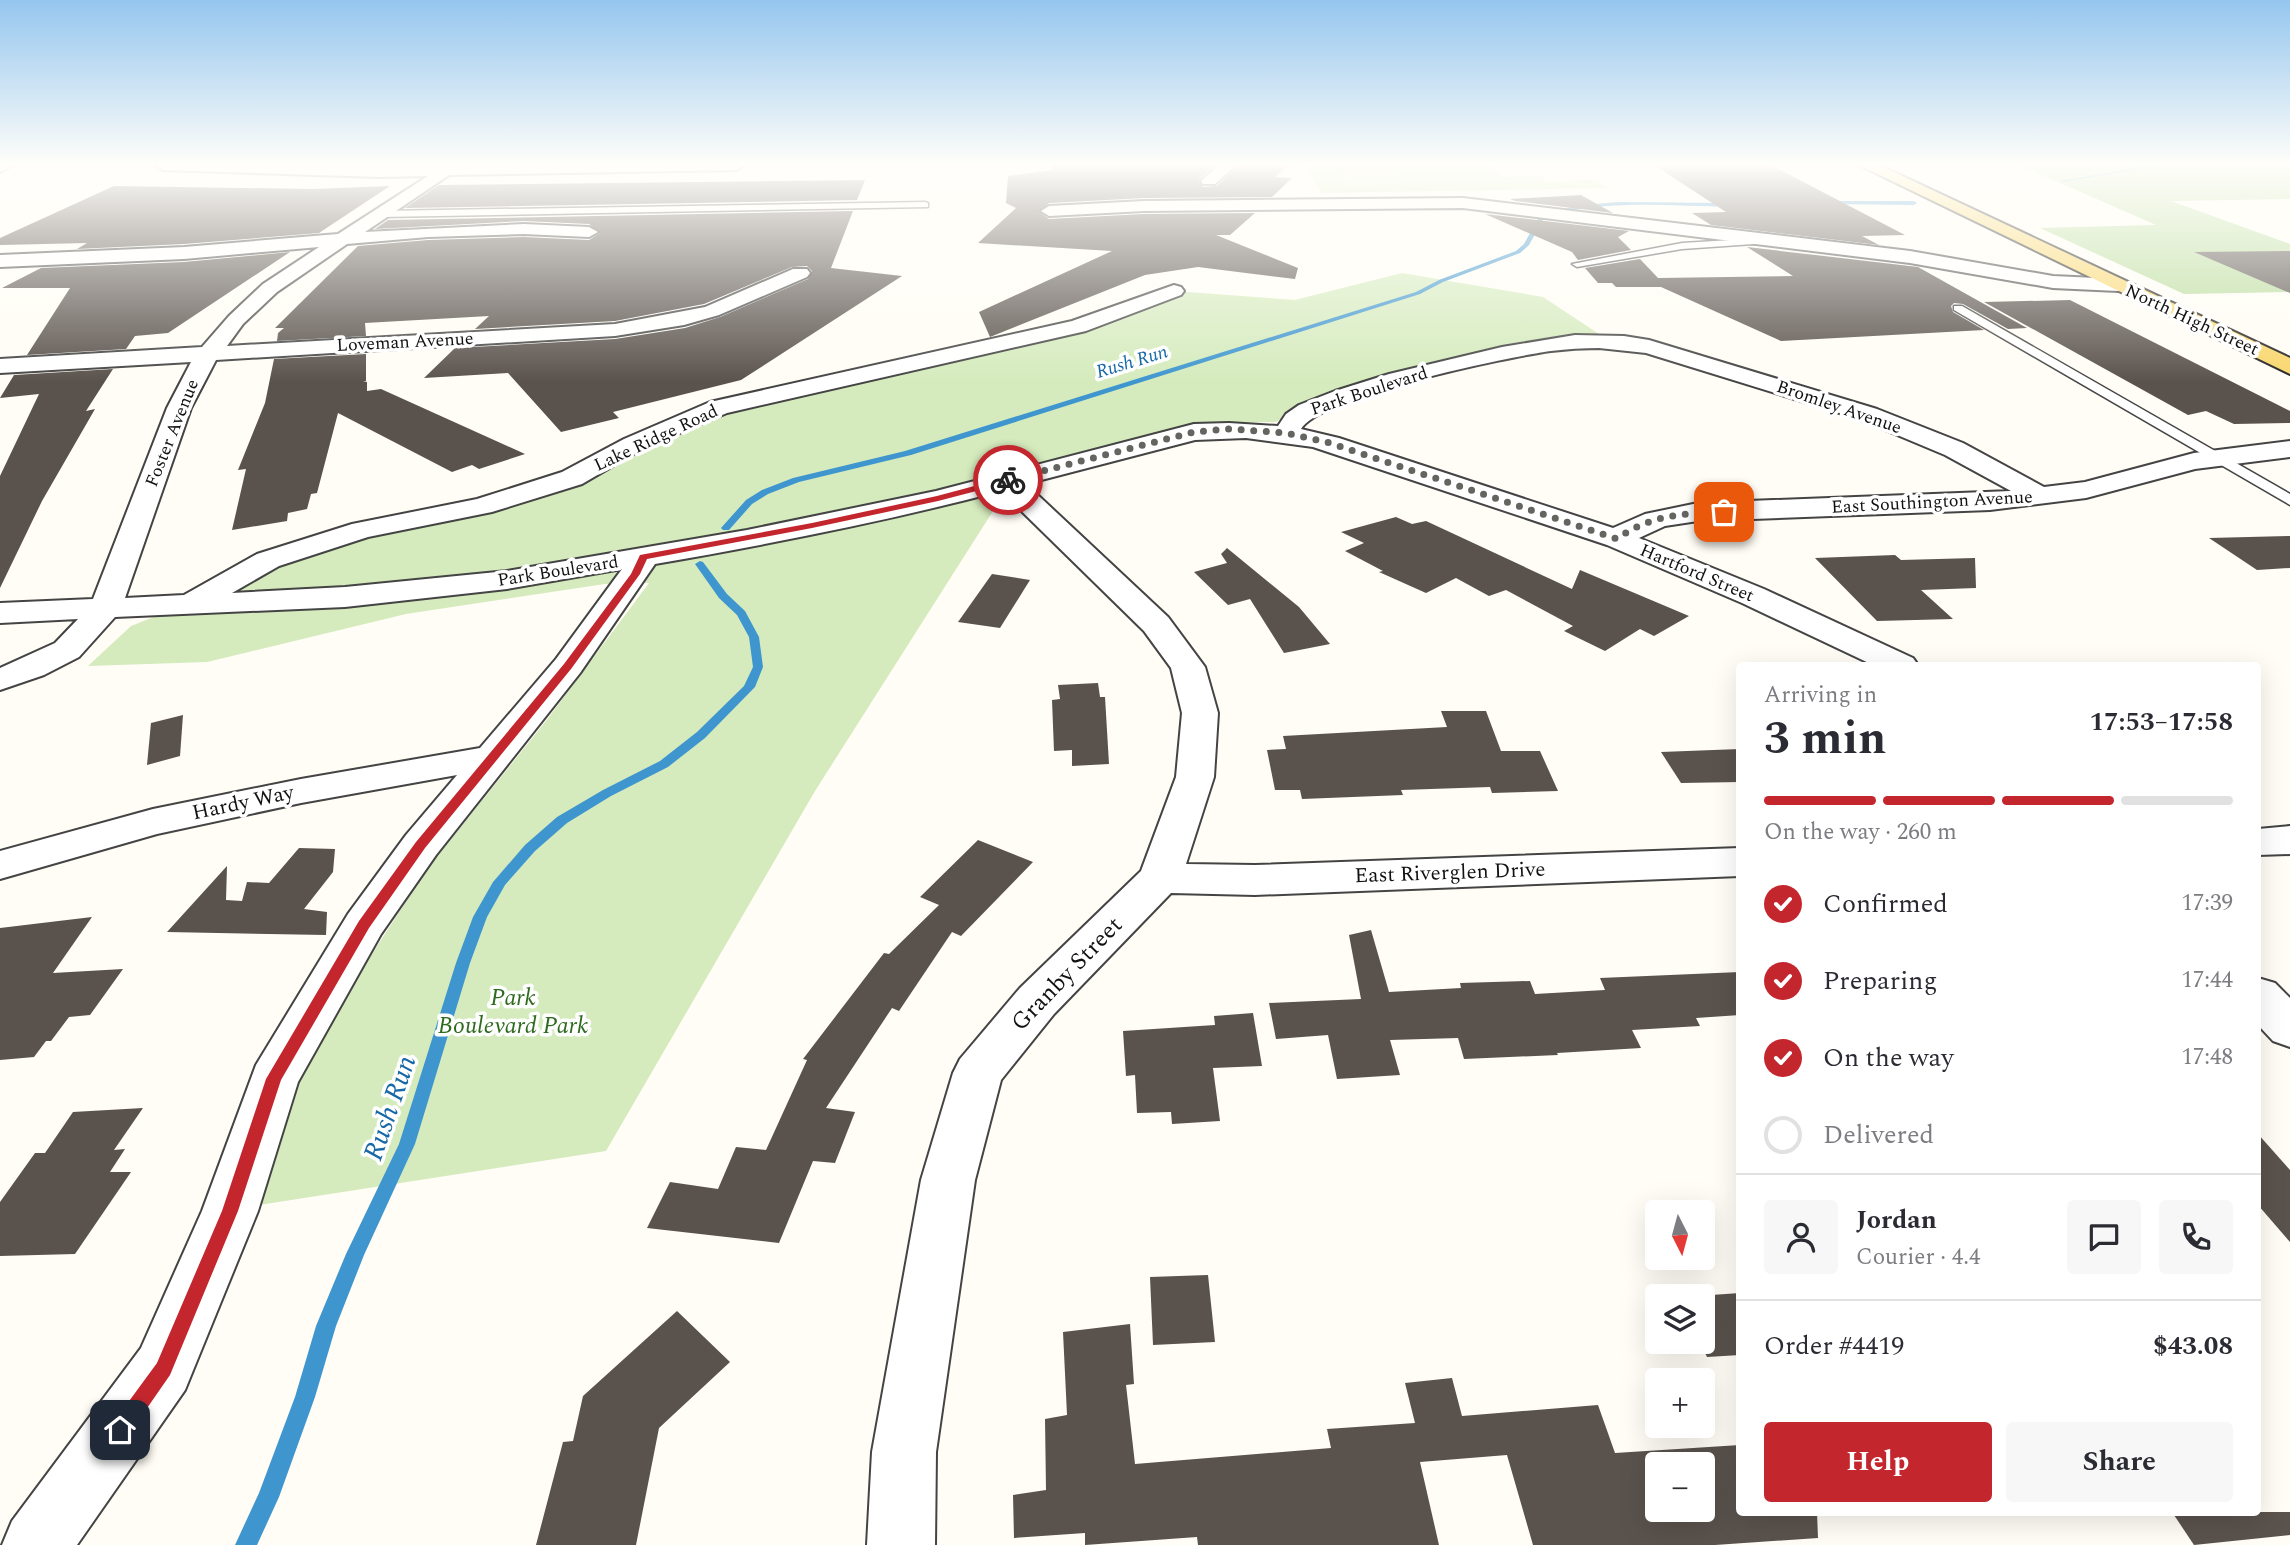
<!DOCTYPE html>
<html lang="en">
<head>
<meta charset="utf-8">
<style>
  body { margin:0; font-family:Spectral,serif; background:#f7f7f7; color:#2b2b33; height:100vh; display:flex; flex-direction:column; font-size:26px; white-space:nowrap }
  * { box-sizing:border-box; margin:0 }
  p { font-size:23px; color:#7c7c81 }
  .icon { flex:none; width:38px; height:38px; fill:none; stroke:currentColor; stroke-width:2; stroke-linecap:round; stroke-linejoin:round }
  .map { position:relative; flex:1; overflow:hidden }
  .panel { position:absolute; left:1736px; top:662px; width:525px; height:854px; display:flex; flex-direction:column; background:#fff; border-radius:7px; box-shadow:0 7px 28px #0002 }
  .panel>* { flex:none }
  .needle { width:46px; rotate:174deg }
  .controls { position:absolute; left:1645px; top:1200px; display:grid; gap:14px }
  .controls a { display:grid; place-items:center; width:70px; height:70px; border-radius:7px; background:#fff; box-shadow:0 7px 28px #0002; font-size:35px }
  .pin { position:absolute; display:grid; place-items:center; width:60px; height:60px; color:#fff; margin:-30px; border-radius:14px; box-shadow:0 4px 10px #0006 }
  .courier { position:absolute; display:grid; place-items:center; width:70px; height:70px; margin:-35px; border:5px solid #c4262e; border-radius:50%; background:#fff; color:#222; box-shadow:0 2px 9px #0007 }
  .head em { font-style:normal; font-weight:700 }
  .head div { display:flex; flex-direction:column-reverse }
  .head { display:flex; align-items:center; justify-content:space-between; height:119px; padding:0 28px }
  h1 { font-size:46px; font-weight:700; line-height:52px }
  .bar { display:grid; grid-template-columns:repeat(4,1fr); gap:10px 7px; align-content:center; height:84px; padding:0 28px }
  .bar i { height:9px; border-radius:5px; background:#e1e1e2 }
  .bar .current { background:#c4262e }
  .bar p { grid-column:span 4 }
  .line { display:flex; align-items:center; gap:18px; padding:0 28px; border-top:2px solid #e1e1e2 }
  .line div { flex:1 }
  .round { display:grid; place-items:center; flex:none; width:74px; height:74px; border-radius:7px; background:#f7f7f7 }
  ol { padding:0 28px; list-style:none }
  li { display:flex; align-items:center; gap:21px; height:77px }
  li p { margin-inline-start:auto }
  li .icon { padding:7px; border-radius:50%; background:#c4262e; color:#fff; stroke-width:4 }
  li:last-child { color:#7c7c81 }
  li i { width:38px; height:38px; border:4px solid #e1e1e2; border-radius:50% }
  .button { display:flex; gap:14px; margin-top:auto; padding:14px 28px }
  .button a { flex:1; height:80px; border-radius:7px; background:#c4262e; color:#fff; font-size:28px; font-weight:700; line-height:80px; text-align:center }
  .button a+a { background:#f7f7f7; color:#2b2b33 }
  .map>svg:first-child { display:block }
  .green { fill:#d5ebbd }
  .forest { fill:#b9dc9c }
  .pitch { fill:#e6f2cf }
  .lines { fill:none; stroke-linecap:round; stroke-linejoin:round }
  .stream { fill:#3f96cf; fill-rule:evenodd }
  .building { fill:#5a524d; fill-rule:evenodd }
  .lane-casing { stroke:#444; stroke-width:3 }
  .street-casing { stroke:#444; stroke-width:4 }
  .primary-casing { stroke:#222; stroke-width:4 }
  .lane { fill:#fff; fill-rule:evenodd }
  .street { fill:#fff; fill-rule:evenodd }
  .primary { fill:#f9d66b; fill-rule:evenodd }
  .route { fill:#c4262e }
  .done { stroke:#646461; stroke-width:7; stroke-dasharray:0 12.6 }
  .labels { text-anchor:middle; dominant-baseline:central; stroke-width:7; stroke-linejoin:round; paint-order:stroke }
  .far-street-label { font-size:18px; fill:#111; stroke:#fff }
  .far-water-label { font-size:19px; font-style:italic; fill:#1768a6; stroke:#fff }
  .street-label { font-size:21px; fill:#111; stroke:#fff }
  .near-street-label { font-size:24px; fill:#111; stroke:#fff }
  .near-park-label { font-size:24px; font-style:italic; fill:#2f6b1f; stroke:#fff }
  .near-water-label { font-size:28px; font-style:italic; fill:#1768a6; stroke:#fff }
</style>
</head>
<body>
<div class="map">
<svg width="2290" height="1545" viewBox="0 0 2290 1545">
  <rect width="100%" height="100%" fill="#fffdf5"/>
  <!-- green -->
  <g class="green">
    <path d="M1304,165H1489L1502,177L1541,176L1547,181L1597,180L1607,188L1322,193Z"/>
    <path d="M1402,273L1543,297L1602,336L1305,404L1276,422L1197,424L985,478L1000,500L815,791L606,1151L259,1205L291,1079L427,869L546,721L649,583L605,584L406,614L207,662L88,666L131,626L189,603L268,560L482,506L719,407L1020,340L1174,291L1295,300Z"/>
  </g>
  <!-- forest -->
  <path class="forest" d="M2019,165H2290V199L2171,201L2290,244V292L2184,294L2040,228L2156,225Z"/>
  <!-- pitch -->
  <path class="pitch" d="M1372,169L1400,174L1406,180C1396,187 1353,189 1340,186L1347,183L1339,173Z"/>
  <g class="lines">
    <!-- stream -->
    <g class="stream">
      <path d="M2151,165H2164L2063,182L2061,181Z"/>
      <path d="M1829,201H1914L1917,203L1914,205L1827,204Z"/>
      <path d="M1617,202L1730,203L1733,205L1730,207C1672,206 1613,200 1556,214L1553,212L1574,206Z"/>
      <path d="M1539,217L1544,218L1529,245L1520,253L1443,282L1420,294L911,455L799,482L768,494L752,504L729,530H723L721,528L746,500L762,490L793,478L905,451L1416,292L1439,280L1516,251L1524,244Z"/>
      <path d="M700,561L703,562L727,594L745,611L759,637L763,667L755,687L705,738L668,767L611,796L567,823L535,851L505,885L487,917L470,963L415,1144L364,1255L336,1326L315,1397L279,1497L257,1545H235L259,1493L295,1397L316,1326L346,1254L399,1144L456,963L473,917L493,882L525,845L557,817L603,790L660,761L697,732L744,686L753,667L749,637L737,615L719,598L695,564Z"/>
    </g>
  </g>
  <!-- building -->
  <g class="building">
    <path d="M1052,165H1215L1199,179L1203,187L1217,186L1239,165H1288L1275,177L1292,178L1272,197L1144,198L1049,203L1039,212L1049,219L1144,214L1255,213L1230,235H1216L1298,268L1295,279L1198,267L1145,275L990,337L979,312L1112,251L978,243L1016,208L1006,203L1008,176L1052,170Z"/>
    <path d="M1654,165H1771L1905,235L1862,236L1879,245L1711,225L1692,213L1726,212Z"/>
    <path d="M865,180L857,200L405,208L439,185Z"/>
    <path d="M114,186L313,189L390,186L319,233L184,244L77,249L87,243L0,245V238Z"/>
    <path d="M1581,195L1613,213L1515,201L1510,199Z"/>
    <path d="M853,211L831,268L902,276L741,380L613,412L619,418L561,432L508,373L424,378L455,348L615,339L685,328L720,317L808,279L812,271L807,266L792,267L704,304L615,321L475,329L489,316L365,323L366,336L277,341L278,333L284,328H275L358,246L428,240L524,237L589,240L600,233L589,224L524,221L375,229L388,220Z"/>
    <path d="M1485,214L1629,231L1618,237L1631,250L1578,260L1572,252Z"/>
    <path d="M1747,247L1918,267L2027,328L2008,329L1963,304L1954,303L1951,306L1953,312L1984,330L1781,341L1661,287H1616L1612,283H1598L1585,268L1640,259L1658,278L1793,276Z"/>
    <path d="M2290,251V293L2194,252Z"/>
    <path d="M290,252L168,333L135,336L126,349L27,355L70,288H2L41,268L184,262Z"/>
    <path d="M2070,300L2290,411V423L2234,424L2206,411L2188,415L1984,302Z"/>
    <path d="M366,354V381H363L367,382V391L381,389L525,454L479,469L472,465L452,472L338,413L317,493L311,494L307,509L288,513L287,521L232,530L246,469L238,470L265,403L274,359Z"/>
    <path d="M113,369L86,411L95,409L42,501L0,588V476L39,394L0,398L14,375Z"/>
    <path d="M1396,517L1412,524L1426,521L1572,589L1580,570L1689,616L1654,636L1640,629L1605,651L1564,631L1573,626L1506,590L1489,596L1456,578L1426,593L1379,572L1383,571L1345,551L1364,543L1341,532Z"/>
    <path d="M2290,536V568L2257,570L2209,538Z"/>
    <path d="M1227,548L1299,607L1330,644L1284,653L1250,599L1228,605L1194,572L1227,563L1221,554Z"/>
    <path d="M1895,555L1901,560L1975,558L1976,588L1921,590L1953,619L1877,621L1815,558Z"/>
    <path d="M992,574L1030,580L1000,628L958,622Z"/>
    <path d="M1098,683L1100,697H1105L1109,764L1072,766V750L1054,751L1052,700L1060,699L1058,685Z"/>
    <path d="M1441,711H1486L1501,751H1540L1558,791L1492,793L1490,787L1401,790L1403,795L1302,799L1300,790H1275L1267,750L1286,749L1283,736L1447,727Z"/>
    <path d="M183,715L180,756L147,765L151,723Z"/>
    <path d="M1740,749V782L1681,783L1661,752Z"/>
    <path d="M978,840L1033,862L961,936L952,932L899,1011L892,1008L826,1108L855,1112L835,1163L813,1161L779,1243L647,1228L670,1182L718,1189L736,1147L766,1150L807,1060L803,1059L884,953L889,954L939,905L920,897Z"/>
    <path d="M299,848L335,849L333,872L304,909L327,912L326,935L167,932L227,866L226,900L242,901L247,882L269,883Z"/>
    <path d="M92,917L53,973L123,969L90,1015L69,1017L51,1041H46L34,1057L0,1060V928Z"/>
    <path d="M1371,930L1389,992L1461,988L1460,983L1530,981L1535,994L1605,990L1600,978L1740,972V1015L1696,1018L1700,1026L1632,1030L1641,1048L1557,1053L1558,1055L1464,1059L1458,1038L1390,1040L1400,1075L1337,1079L1328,1035L1276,1039L1269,1003L1361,999L1349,935Z"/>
    <path d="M1253,1013L1262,1066L1213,1068L1220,1121L1172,1124L1171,1112L1137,1113L1135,1075L1126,1076L1123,1031L1215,1025L1214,1016Z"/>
    <path d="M143,1108L114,1150L125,1149L110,1172H131L75,1254L0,1256V1202L35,1153H45L73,1112Z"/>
    <path d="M2258,1134L2290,1170V1242L2258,1205Z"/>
    <path d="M1208,1275L1215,1342L1153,1345L1150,1277Z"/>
    <path d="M1740,1293V1355L1707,1357L1700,1342H1703V1297H1683Z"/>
    <path d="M677,1311L730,1362L659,1428L636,1545H536L563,1442L573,1441L583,1396Z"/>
    <path d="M1130,1324L1134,1384L1126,1385L1135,1464L1331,1448L1327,1429L1415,1423L1405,1383L1452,1378L1462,1416L1598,1405L1615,1453L1740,1445V1512H1817L1818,1538L1715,1545H1533L1507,1455L1420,1462L1439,1545H1198L1197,1537L1085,1545V1533L1014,1538L1013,1495L1046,1490L1045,1419L1067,1415L1063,1332ZM1657,1465H1703V1510H1657Z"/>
    <path d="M2172,1512H2290V1535L2194,1545Z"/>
  </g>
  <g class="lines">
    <defs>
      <g id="lane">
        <path d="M925,202L928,203V207L381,217L376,214L381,211Z"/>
        <path d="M1765,238L1770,241L1768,243L1682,249L1577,267L1572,264L1682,243Z"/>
        <path d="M1954,306H1962L2290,494V505L1954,310Z"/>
      </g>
      <g id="street">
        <path d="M0,165H12L0,172Z"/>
        <path d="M156,165H744L737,170L449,175L365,232L524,224L589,227L598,232L589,237L524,234L428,237L347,244L277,292L243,324L227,346L615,324L705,307L793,269H807L810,273L807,277L719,315L684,325L615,336L216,360L191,408L125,598L184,595L257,554L352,524L477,499L562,472L624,439L710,402L1072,321L1174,285L1181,287L1184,291L1181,295L1086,331L727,413L642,449L582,484L492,512L368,537L279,566L232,593L345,587L507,571L747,530L936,491L1194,424L1229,423L1278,426L1286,414L1299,405L1335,391L1389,374L1502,347L1575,335L1624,336L1649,340L1877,409L1963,443L2044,487L2085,482L2194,453L2290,441V457L2195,469L2086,498L1990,510L1698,521L1665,526L1639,538L1764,589L1913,658L1918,665H1873L1742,603L1607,545L1313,447L1246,438L1195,440L1026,484L1168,617L1205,667L1218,713L1214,777L1186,864L1255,865L1740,848V876L1255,895L1171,893L1054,1014L1001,1080L975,1180L936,1452L935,1545H867L872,1452L921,1180L953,1073L960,1059L1020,988L1141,871L1176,777L1182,713L1171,668L1144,631L1001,491C887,521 771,544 655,564L580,673L436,855L381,934L298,1082L258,1211L185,1390L77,1545H2L12,1521L141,1348L202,1211L256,1065L348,914L406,835L457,775L301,803L157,834L0,879V851L153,809L301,779L480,748L556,659L622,569L507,589L345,607L115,617L79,657L44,675L0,690V668L55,643L78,619L0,623V603L93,599L167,408L191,362L0,373V359L202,347L229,316L263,284L319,247L184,259L0,267V255L184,247L338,234L428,176L378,177L163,170ZM1599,348L1646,353L1859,419L1945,455L2011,491L1698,503L1645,514L1613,528L1339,438L1301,429C1321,396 1507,357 1551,351C1567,349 1583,348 1599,348Z"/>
        <path d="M1219,165H1236L1215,184H1203L1201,181Z"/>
        <path d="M1463,198L1910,251L2053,276L2118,279L2128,285L2118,291L2053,288L1910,263L1463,208L1144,211L1049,216L1041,211L1049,206L1144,201Z"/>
        <path d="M2290,826V854L2258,855V829Z"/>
        <path d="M2258,978L2275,983L2290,998V1047L2273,1041L2258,1025Z"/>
      </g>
      <path id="primary" d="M1859,165H1879L2290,358V374Z"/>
    </defs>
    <!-- lane casing -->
    <use href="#lane" class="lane-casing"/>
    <!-- street casing -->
    <use href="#street" class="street-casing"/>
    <!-- primary casing -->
    <use href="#primary" class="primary-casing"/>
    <!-- lane -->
    <use href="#lane" class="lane"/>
    <!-- street -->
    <use href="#street" class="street"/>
    <!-- primary -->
    <use href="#primary" class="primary"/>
  </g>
  <!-- sky -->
  <linearGradient id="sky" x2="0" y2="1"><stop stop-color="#95c6ee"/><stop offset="0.43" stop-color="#fffefa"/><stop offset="1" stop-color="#fffefa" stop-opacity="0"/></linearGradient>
  <rect width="2290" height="382" fill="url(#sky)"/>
  <!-- route -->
  <path class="route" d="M1008,477L1011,482L938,501L812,528L647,559L640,574L571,669L425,848L369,928L281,1080L238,1211L170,1375L127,1437L120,1440L113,1437L110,1430L113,1423L157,1363L222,1211L266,1079L359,921L416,842L564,664L631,574L640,555L812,523L937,496Z"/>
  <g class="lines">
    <!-- done -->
    <path class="done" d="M1008,480L1194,432L1229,429L1286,433L1330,443L1617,539C1649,515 1685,513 1724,512"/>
  </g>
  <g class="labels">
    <!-- far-street labels -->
    <g class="far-street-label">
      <text transform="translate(2192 320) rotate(25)">North High Street</text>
      <text transform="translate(405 342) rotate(-3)">Loveman Avenue</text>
      <text transform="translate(1369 391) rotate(-18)">Park Boulevard</text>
      <text transform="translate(1839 407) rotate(19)">Bromley Avenue</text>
      <text transform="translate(172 433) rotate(-68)">Foster Avenue</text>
      <text transform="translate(656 438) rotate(-25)">Lake Ridge Road</text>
      <text transform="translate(1932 502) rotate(-3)">East Southington Avenue</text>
      <text transform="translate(558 571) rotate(-9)">Park Boulevard</text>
      <text transform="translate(1697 573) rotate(23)">Hartford Street</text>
    </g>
    <!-- far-water labels -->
    <g class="far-water-label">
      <text transform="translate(1132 362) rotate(-17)">Rush Run</text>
    </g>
    <!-- street labels -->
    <g class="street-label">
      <text transform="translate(243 803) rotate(-12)">Hardy Way</text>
      <text transform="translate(1450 873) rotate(-2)">East Riverglen Drive</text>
    </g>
    <!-- near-street labels -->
    <g class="near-street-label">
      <text transform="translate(1067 974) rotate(-46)">Granby Street</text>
    </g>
    <!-- near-park labels -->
    <g class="near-park-label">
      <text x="513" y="998">Park<tspan x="513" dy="28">Boulevard Park</tspan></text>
    </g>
    <!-- near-water labels -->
    <g class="near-water-label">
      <text transform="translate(390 1108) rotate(-71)">Rush Run</text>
    </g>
  </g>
</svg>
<div class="controls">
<a><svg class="needle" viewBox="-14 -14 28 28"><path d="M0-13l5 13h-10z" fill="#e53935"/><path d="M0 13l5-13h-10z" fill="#7c7c81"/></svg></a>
<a><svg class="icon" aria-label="layers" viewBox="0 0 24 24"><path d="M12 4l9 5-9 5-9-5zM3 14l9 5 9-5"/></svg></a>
<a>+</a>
<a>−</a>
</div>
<div class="pin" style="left:1724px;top:512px;background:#ea580c"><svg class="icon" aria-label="bag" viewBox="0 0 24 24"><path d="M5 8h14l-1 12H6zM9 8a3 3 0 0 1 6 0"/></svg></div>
<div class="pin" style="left:120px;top:1430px;background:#1f2937"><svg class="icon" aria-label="home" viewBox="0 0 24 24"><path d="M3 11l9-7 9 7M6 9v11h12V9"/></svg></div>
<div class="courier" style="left:1008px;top:480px"><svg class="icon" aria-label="bike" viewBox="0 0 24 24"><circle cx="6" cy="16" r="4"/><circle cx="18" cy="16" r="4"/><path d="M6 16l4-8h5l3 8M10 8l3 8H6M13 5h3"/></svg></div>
<section class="panel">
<div class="head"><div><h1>3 min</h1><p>Arriving in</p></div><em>17:53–17:58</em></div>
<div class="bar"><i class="current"></i><i class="current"></i><i class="current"></i><i></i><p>On the way · 260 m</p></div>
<ol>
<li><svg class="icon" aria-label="check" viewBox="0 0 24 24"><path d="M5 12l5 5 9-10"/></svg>Confirmed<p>17:39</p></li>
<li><svg class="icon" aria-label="check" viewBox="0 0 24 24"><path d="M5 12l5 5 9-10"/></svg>Preparing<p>17:44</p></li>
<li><svg class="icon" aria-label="check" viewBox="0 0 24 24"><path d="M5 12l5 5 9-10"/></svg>On the way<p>17:48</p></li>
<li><i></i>Delivered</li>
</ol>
<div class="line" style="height:126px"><a class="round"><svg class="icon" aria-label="person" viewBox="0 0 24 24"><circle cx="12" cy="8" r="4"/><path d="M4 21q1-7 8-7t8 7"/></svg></a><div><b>Jordan</b><p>Courier · 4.4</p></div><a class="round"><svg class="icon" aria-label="chat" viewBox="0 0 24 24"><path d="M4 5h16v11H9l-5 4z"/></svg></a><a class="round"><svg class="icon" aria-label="phone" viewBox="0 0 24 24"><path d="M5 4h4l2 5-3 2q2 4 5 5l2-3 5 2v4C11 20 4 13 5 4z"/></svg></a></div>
<div class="line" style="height:91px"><div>Order #4419</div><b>$43.08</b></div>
<div class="button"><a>Help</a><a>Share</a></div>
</section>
</div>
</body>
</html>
